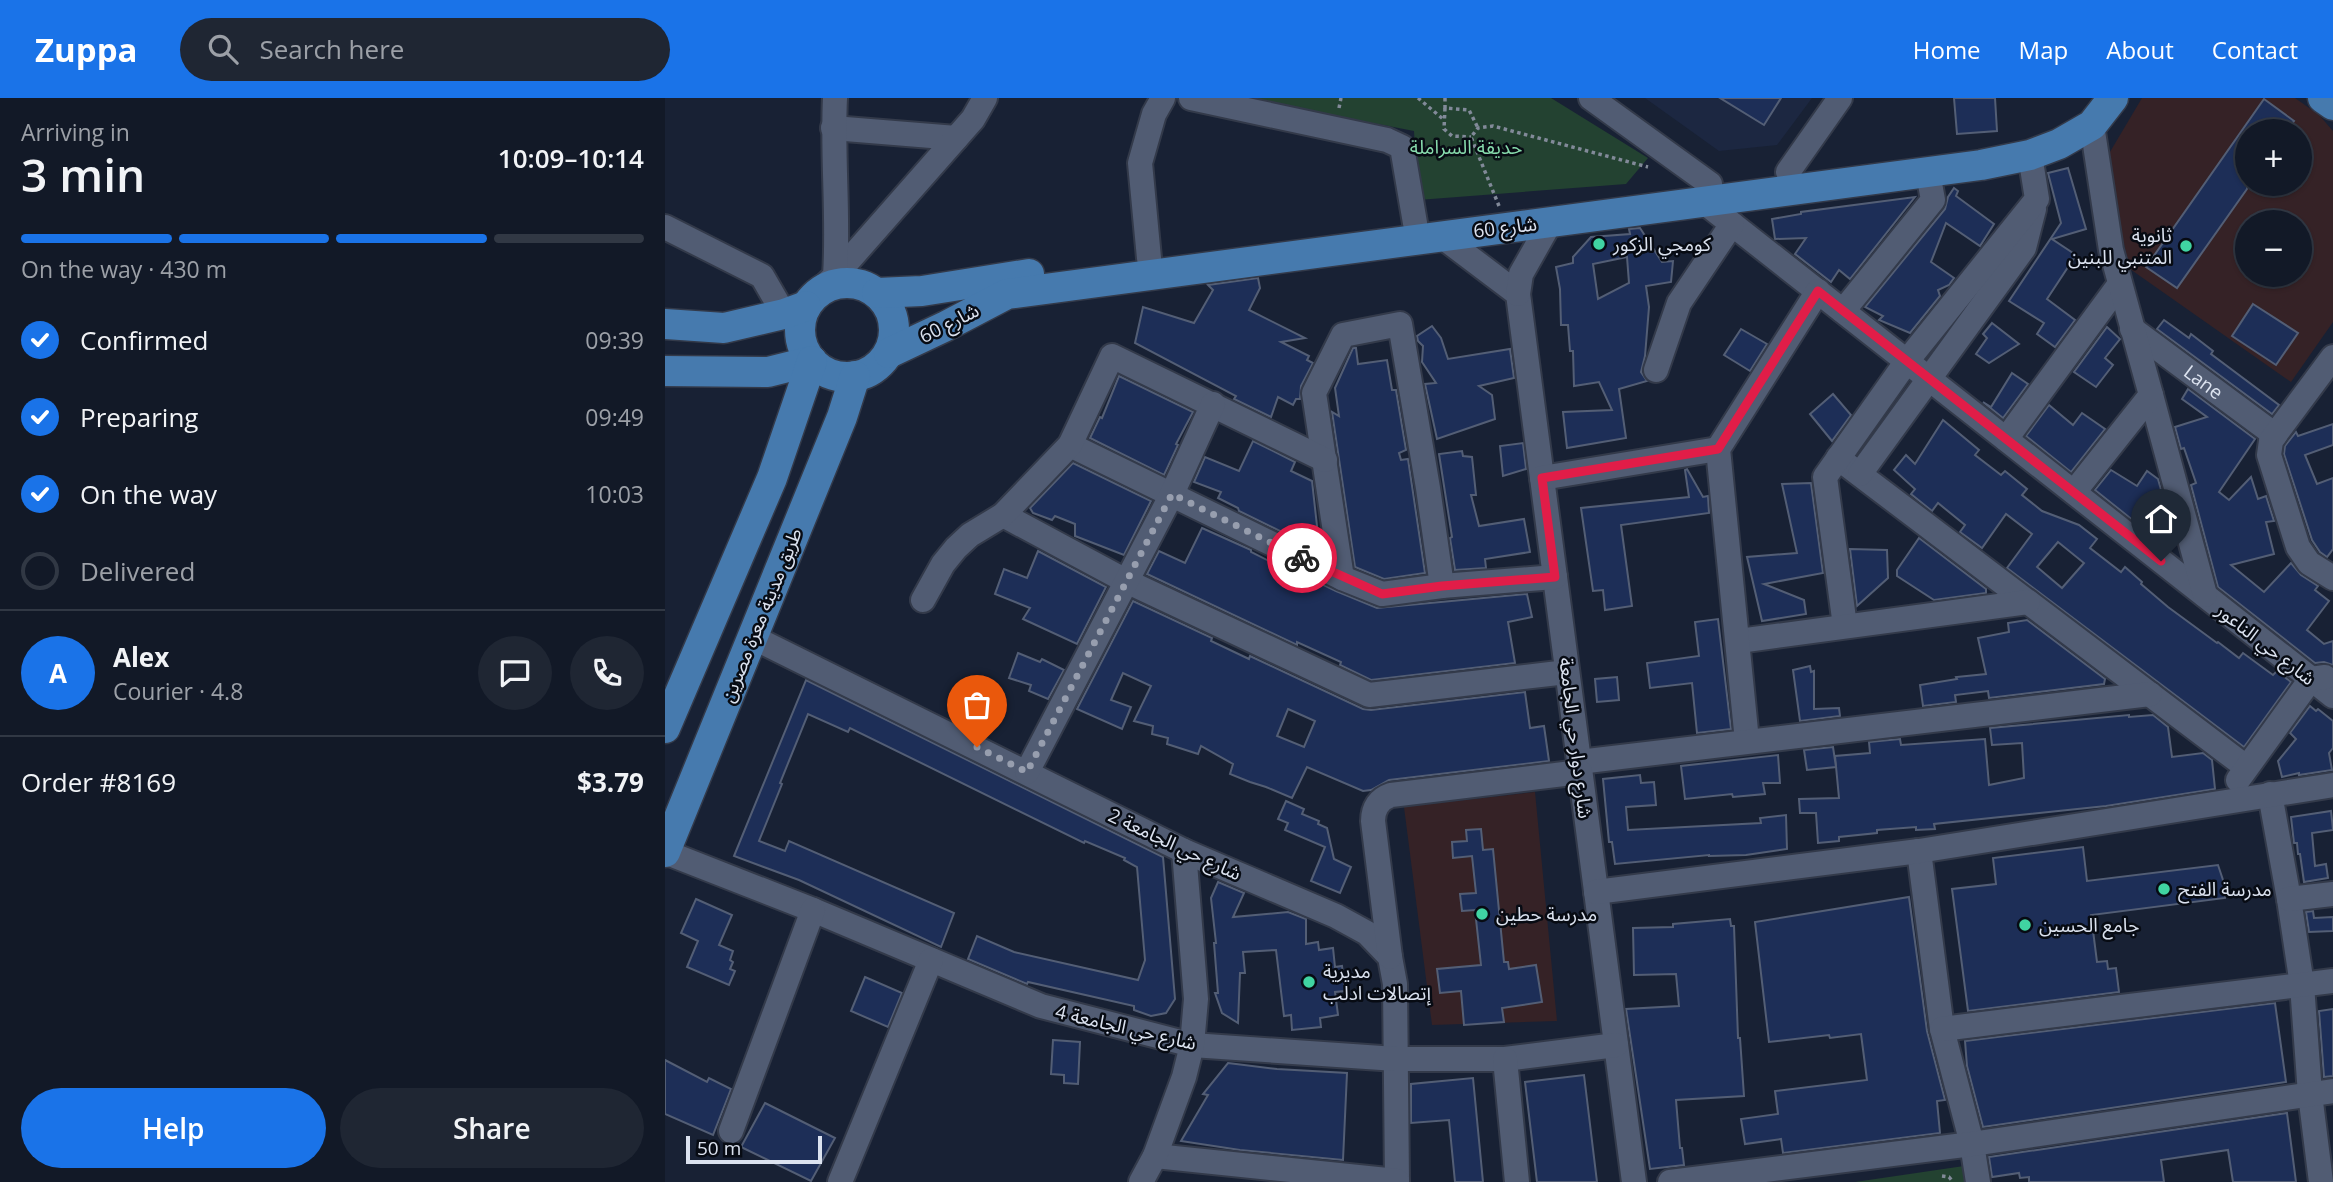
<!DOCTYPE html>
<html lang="en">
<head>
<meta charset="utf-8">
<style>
  body { margin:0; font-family:"Open Sans","Noto Sans Arabic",sans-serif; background:#1f2633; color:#f1f3f6; height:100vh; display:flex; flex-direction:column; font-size:26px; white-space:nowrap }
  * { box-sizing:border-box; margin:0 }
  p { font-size:23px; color:#9ca0a7 }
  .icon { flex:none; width:38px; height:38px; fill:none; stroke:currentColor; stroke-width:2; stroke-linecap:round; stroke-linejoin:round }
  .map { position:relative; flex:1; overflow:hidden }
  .drawer { display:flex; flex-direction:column; background:#121927; width:665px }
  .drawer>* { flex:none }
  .buttons { position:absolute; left:1570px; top:21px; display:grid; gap:14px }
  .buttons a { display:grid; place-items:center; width:77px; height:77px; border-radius:50%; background:#121927; box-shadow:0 2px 5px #0004,0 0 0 2px #313844; font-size:35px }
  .scale { position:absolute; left:21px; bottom:18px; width:136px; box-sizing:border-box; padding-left:7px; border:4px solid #dbe2ef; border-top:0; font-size:19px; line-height:24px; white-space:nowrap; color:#dbe2ef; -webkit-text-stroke:5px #070b13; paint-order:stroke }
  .pin { position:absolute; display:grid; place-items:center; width:60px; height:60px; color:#fff; margin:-72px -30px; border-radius:50% 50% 50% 0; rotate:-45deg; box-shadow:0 0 7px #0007 }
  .pin .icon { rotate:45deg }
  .courier { position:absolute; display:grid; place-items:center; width:70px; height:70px; margin:-35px; border:5px solid #e11d48; border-radius:50%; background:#fff; color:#222; box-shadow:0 2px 9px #0007 }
  .headline em { font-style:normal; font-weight:600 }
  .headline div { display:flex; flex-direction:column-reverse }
  .headline { display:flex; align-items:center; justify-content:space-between; height:119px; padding:0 21px }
  h1 { font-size:46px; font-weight:600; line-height:52px }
  .bar { display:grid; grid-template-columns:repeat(4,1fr); gap:10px 7px; align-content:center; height:84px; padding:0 21px }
  .bar i { height:9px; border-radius:5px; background:#313844 }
  .bar .selected { background:#1a73e8 }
  .bar p { grid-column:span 4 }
  .line { display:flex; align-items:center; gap:18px; padding:0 21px; border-top:2px solid #313844 }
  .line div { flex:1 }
  .round { display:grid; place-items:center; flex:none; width:74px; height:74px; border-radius:37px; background:#1f2633 }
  ol { padding:0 21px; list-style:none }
  li { display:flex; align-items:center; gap:21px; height:77px }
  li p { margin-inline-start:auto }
  li .icon { padding:7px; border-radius:50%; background:#1a73e8; color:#fff; stroke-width:4 }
  li:last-child { color:#9ca0a7 }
  li i { width:38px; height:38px; border:4px solid #313844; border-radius:50% }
  .action { display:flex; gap:14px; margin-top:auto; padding:14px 21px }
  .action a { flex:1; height:80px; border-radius:42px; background:#1a73e8; color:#fff; font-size:28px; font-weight:600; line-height:80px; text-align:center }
  .action a+a { background:#1f2633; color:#f1f3f6 }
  header { display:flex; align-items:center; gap:42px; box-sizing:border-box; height:98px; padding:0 35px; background:#1a73e8; color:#fff }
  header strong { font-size:33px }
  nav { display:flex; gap:38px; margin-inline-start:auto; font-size:24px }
  .search { width:490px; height:63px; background:#1f2633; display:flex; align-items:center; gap:18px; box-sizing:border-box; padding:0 24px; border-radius:38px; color:#9ca0a7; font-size:26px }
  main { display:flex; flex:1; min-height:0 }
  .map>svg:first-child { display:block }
  .built { fill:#1c2741 }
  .education { fill:#352226; fill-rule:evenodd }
  .green { fill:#234231 }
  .building { fill:#1d2e57; stroke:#535e75; stroke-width:2; fill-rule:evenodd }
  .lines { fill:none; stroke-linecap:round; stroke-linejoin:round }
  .minor-casing { stroke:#333a4a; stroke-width:28 }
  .major-casing { stroke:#333a4a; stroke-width:33 }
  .path { stroke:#828a99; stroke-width:3.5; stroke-dasharray:3.5 3.5; stroke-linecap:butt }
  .minor { stroke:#515c73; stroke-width:24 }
  .major { stroke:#467aae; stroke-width:30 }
  .done { stroke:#979eae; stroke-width:7; stroke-dasharray:0 12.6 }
  .route { stroke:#e11d48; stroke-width:9 }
  .poi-dot { fill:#40d4a2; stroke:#070b13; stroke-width:2.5 }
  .labels { text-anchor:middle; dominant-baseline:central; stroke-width:5; stroke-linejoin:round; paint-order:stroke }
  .park-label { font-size:19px; fill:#87dbac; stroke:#070b13 }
  .street-label { font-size:19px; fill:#dbe2ef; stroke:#070b13 }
  .poi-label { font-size:19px; fill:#dbe2ef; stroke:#070b13; text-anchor:start }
</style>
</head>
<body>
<header>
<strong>Zuppa</strong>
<div class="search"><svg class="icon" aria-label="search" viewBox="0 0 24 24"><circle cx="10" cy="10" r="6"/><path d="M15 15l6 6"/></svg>Search here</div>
<nav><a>Home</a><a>Map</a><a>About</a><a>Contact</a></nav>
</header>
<main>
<section class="drawer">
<div class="headline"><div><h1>3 min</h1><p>Arriving in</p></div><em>10:09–10:14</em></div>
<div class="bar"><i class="selected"></i><i class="selected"></i><i class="selected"></i><i></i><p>On the way · 430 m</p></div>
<ol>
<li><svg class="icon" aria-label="check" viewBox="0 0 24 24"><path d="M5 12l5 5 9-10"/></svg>Confirmed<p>09:39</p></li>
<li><svg class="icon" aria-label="check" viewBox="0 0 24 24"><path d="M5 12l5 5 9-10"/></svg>Preparing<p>09:49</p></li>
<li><svg class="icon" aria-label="check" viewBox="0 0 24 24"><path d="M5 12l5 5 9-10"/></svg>On the way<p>10:03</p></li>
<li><i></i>Delivered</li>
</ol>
<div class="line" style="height:126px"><b class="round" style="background:#1a73e8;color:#fff">A</b><div><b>Alex</b><p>Courier · 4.8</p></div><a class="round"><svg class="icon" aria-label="chat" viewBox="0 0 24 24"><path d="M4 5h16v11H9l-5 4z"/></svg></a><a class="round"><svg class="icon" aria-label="phone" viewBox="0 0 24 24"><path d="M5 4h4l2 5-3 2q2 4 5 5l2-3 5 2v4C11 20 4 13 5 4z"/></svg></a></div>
<div class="line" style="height:91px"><div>Order #8169</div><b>$3.79</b></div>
<div class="action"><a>Help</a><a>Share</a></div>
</section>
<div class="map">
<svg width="1668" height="1084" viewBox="0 0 1668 1084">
  <rect width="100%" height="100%" fill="#182134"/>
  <!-- built -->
  <path class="built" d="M980,0H1147L1112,47L1054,53Z"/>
  <!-- education -->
  <g class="education">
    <path d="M1477,0H1630L1654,17L1668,33V224L1626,284L1465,171L1439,64ZM1582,33H1634V86H1582ZM1582,124H1634V177H1582Z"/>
    <path d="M870,694L892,923L767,927L739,709Z"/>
  </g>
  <!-- green -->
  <g class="green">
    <path d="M580,0H886L983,60L961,86L753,102L749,33Z"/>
    <path d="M1299,1068L1301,1084H1190Z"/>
  </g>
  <!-- building -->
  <g class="building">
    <path d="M1055,0H1116L1099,27Z"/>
    <path d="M1289,0H1330L1332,33L1292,36Z"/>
    <path d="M1599,1L1629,23L1622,33H1582V91L1512,190L1481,169Z"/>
    <path d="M1403,70L1421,131L1387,141L1411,157L1382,201L1410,222L1390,249L1372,236L1379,225L1344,203L1396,125L1383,75Z"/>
    <path d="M1289,90L1293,93L1291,98L1329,126L1315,148L1281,125L1266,164L1289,180L1284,187L1273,192L1275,198L1245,235L1214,222L1218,218L1200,209L1280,111L1283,99Z"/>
    <path d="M1250,99L1185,181L1174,172L1166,184L1130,156L1141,140L1110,141L1107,121L1136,116V114Z"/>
    <path d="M975,130L997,164L1008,163L1006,184L981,188L984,209L980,258L976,274L982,283L954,291L961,340L902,350L898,314L947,312L934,284L909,288L908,253H905L903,227H896L895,191L891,169L908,165V159L926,139L965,136L964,131ZM962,159L964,185L933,201L928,166Z"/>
    <path d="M593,180L595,190L584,212L640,240L616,244L644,258L642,262L648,265L636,288L635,301H631L628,307L613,299L606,319L569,301L571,298L470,245L478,209L529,225L548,192L543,187Z"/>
    <path d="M1588,206L1633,235L1611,267L1567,238Z"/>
    <path d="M1499,222L1524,240L1526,236L1548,253L1546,256L1614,307L1607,316L1492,231Z"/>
    <path d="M1327,225L1354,246L1324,265L1311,256L1322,240L1318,236Z"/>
    <path d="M767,228L776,240L783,261L845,251L849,280L814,288L827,297L830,321L772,341L760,286L771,285L757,264L758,248L753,243L752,238Z"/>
    <path d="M1442,229L1455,241L1440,260L1448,267L1431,289L1409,274Z"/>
    <path d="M1076,231L1102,246L1085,273L1059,257Z"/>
    <path d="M688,250H691L693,266L722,262L727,292H731L741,352L734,355L736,362L743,361L760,475L719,481L690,469L667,314L674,318L670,290Z"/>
    <path d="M1347,275L1363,286L1338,320L1318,304L1326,309Z"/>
    <path d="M454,278L528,314L511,346L513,347L499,377L425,340L435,319L437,320Z"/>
    <path d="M1523,291L1590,341L1554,394L1564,402L1586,379L1593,401L1601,398L1609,423L1601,424L1609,456L1566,467L1599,494L1626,465L1636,477L1653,488L1650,492L1664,503L1642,532L1659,546L1668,543V567L1659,564L1650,565L1553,489L1526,387L1531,385L1519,350L1516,351L1510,329L1542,319L1517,301Z"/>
    <path d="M1168,296L1186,317L1167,343L1145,316Z"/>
    <path d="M1384,307L1408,327L1417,315L1440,331L1406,374L1361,338Z"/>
    <path d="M1278,322L1314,352L1310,357L1336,377L1340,373L1362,391L1357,397L1377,413L1414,427L1432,441L1425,450L1456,474L1460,469L1477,484L1476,486L1503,509L1552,545L1553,544L1574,560L1578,555L1608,577L1612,573L1626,584L1579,649L1342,470L1367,436L1341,416L1317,450L1295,434L1300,427L1273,405L1267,413L1246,396L1250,391L1229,372L1241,357L1250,366ZM1393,444L1419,465L1397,490L1372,469Z"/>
    <path d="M1668,326V347L1640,357L1652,386L1668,380V451L1662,459L1655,454L1647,442L1619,356L1620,348L1631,334L1633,338Z"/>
    <path d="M588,343L630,364L626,373L647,383L653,437L656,438L657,450L652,451L574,413L573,410L553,400L556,394L529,384L540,359L574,373Z"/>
    <path d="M858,345L861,371L838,378L835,348Z"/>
    <path d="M797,353L798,358L807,359L811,397H806L814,428L859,421L865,454L820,461L821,470L790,472L785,440L787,439L774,356Z"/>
    <path d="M408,365L486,403L459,457L410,438V426L390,418L387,422L368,415L365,410Z"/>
    <path d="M1022,371L1038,399L1043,398L1044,415L956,427L967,508L940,512L938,492L928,493L916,410L1024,399L1020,372Z"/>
    <path d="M1446,372L1472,388L1482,373L1493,381L1506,428L1494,443L1430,392Z"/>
    <path d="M1146,385L1158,475L1099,486L1139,502L1141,516L1097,523L1082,459L1132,455L1117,386Z"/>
    <path d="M537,430L586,452V454L614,468L615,466L671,493L712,510L862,496L867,519L843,524L850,565L706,582L675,567L676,564L632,544V547L482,476L494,453L520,465Z"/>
    <path d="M1254,440L1321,491V495L1269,502L1232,478V472Z"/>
    <path d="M1185,451L1222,452L1223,480L1192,508Z"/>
    <path d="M373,453L441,489L412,546L358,521L365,510L330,496L339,471L362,480Z"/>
    <path d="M468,503L547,540L546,543L584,561L585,558L698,611L706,612L860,594L865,630L879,628L884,663L724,682L706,692L698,693L642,669L627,700L601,689L585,684L565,676L568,666L536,648L533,656L502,646L503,640L487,636L488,628L469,623L486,588L458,575L446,602L466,609L457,631L412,611ZM623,611L650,623L639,649L612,638Z"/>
    <path d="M1053,521L1066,631L1032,635L1027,585L985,590L982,565L1034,558L1030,524Z"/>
    <path d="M1362,522L1440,581L1439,586L1324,600L1323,593L1290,597L1291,604L1258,608L1255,587L1292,581L1291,579L1321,576L1313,540L1344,534L1343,525Z"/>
    <path d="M353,555L375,564L377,561L399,572L383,601L364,593L366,587L344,580Z"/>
    <path d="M1145,568L1146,574L1149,573V611L1174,610L1175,618L1135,623L1128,572Z"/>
    <path d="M952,579L954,602L932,604L930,581Z"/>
    <path d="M141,582L498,759L510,901L501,915L486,918L469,912V908L363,884L362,886L303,861L312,838L349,854L473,882L480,862L472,769L459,762L460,760L420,743L419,745L185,630L183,634L143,616L115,685L117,686L94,743L120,753L124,743L289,815L276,849L134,782L69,758Z"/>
    <path d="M1645,608L1651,613L1653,611L1668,623V650L1664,655L1667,672L1634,677V675L1617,679L1613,663L1631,641L1625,635Z"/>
    <path d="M1464,617V619L1488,617L1503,629L1507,659L1538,655L1547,662L1550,691L1441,708L1269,726L1270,731L1251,732V729L1212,732V735L1174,739V743L1153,745L1151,715H1135L1134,701L1174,700L1170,658L1205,655L1204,644L1235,641L1236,647L1320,641L1324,687L1359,680L1357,645L1327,647L1325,630Z"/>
    <path d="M1168,649L1171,669L1142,672L1139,652Z"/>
    <path d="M1113,657L1115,685H1098L1100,696L1068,699L1067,696L1020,701L1016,668Z"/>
    <path d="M975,677L976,685L989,684L991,707L961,709L963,732L1096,725L1095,720L1121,717L1122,751L1081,757L1044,758V757L950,766L947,744H944L938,681Z"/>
    <path d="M621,703L639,711L637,716L654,723L653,726L662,730L669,761L686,769L675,795L646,783L660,749L620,732L623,725L613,721Z"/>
    <path d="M1666,713L1668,732L1647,735L1650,768L1661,766L1663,780L1639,784L1635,756H1633L1632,745H1629L1626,719Z"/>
    <path d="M816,731L818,752L828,751L839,864H843L844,871L871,867L877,904L837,910L839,924L799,927L796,893L775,895L772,871L816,867L810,812L797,813L795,796L811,795L807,758L788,760L787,744L802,743L801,732Z"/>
    <path d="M1418,749L1422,783L1553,767L1558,782L1560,800L1426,817L1432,864L1442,863L1443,871L1451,870L1454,894L1303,913L1287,791L1331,786L1328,760Z"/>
    <path d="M553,784L579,795L568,819L623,814L641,821V846L653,844L654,852L668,850L670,869L677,868L680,893L670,894L673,917L655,920L656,929L627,932L626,917L619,918L611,852L578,854L580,875H575L573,925L557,915L550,895H553L549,845H551L546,800Z"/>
    <path d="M1244,799L1262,933L1280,1002L1272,1003L1275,1035L1118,1055L1116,1041L1080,1046L1076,1021L1113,1016L1110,993L1202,982L1196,936L1165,940L1164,937L1104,944L1090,824Z"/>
    <path d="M31,801L67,817L54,847L68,853L65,862L68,864L65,871L70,873L64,887L22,869L33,843L16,835Z"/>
    <path d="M1648,813L1649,820L1668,819V833L1644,834L1641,814Z"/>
    <path d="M1065,821L1066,828H1069L1073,940H1075L1079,998L1011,1002L1015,1050H1017L1019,1067L985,1071L961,911L1014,908L1011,876L969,877L968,830L1008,829V826Z"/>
    <path d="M200,879L237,895L223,929L186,913Z"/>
    <path d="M1610,905L1621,984L1318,1029L1302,968L1300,943Z"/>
    <path d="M1668,911V978L1659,979L1654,913Z"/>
    <path d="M388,942L415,944L413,986L399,985V977L386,976Z"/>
    <path d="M0,962L42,984L44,980L66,991L48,1037L0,1016Z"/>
    <path d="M563,965L612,971L682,975L678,1062L575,1052L516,1043L543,997L538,996Z"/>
    <path d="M919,977L932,1084H872L860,984Z"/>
    <path d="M808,980L818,1084H790L784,1022L746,1025V986Z"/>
    <path d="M100,1005L170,1040L146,1083L76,1049Z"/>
    <path d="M1622,1015L1631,1084H1568L1563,1052L1496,1062L1499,1084H1364V1079L1355,1080L1354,1075L1327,1079L1324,1059Z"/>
  </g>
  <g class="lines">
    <defs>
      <g id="minor">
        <path d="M526,0L722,42L737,49L750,125"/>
        <path d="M926,0L1045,86"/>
        <path d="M168,30L291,40"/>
        <path d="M1123,74L1175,0"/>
        <path d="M1039,104L1668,598"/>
        <path d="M0,129L97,178L119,216"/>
        <path d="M775,137L853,196L969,1084"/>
        <path d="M484,160L475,65L489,16L498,0"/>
        <path d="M170,178L308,21L320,0"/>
        <path d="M151,196L170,178C174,119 167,59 170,0"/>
        <path d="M853,196L856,176L886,123"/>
        <path d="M1178,213L1268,102L1263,75"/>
        <path id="s1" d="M1467,231L1610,337"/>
        <path d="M1668,259L1610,337L1606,343L1604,357L1633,449L1644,465L1668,480"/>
        <path d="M991,272L1014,205L1067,126"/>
        <path d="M1486,297L1540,497"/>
        <path d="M1341,341L1454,187"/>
        <path d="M405,347L677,480L717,496L777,488L890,479"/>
        <path d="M1173,360L1581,669"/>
        <path d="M1195,376L1359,150L1369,111"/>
        <path d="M877,380L1053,351"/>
        <path d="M1409,394L1486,297L1446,152L1427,27"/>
        <path d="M338,417L461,483L704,597L902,574"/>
        <path d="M677,480L649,295L678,237L735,226L763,390L777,488"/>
        <path d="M258,502L278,466L291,450L305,437L338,417L405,347L447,258L660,362"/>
        <path d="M1180,528L1160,379L1242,263L1372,101L1365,57"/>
        <path d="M87,539L519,753L671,818L702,835L725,859L730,886L732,1084"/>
        <path d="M1074,543L1363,504"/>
        <path d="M1082,643L1053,351L1153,193"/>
        <path d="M914,664L1485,596"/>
        <path d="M362,674L507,396L548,306"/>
        <path d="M1573,682L1646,581L1660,579"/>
        <path d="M1605,696L1624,801L1637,887L1645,996L1656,1084"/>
        <path d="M1254,753L1277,931L1307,1046L1313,1084"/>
        <path d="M0,754L148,812L376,908L527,947L731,961H840L951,947"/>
        <path d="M931,794L1254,753L1668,687"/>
        <path d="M1624,801L1668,796"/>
        <path d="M725,859L708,723C708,710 714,701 726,697L915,674"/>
        <path d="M1277,931L1668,883"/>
        <path d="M840,961L852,1084"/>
        <path d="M66,1033L148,812"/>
        <path d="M490,1058L732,1083"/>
        <path d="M175,1084L266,862"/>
        <path d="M476,1084L490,1058L519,979L527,947L531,901L519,753"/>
        <path d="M1005,1084L1307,1046L1668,993"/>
      </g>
      <g id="major">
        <path d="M1658,0L1668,7"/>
        <circle cx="182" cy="232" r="47"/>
        <path d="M212,195L257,193L364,176"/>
        <path d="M0,226L59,230L119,216L141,208"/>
        <path d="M224,255L281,228L342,196L1316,67L1365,57L1394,46L1427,27L1448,0"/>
        <path d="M0,273L103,274L147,263"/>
        <path d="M0,630L107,380L147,263"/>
        <path d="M0,754L177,319L190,278"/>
      </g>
    </defs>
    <!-- minor casing -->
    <use href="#minor" class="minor-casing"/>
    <!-- major casing -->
    <use href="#major" class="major-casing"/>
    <!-- path -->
    <g class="path">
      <path d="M753,0L778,21"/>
      <path d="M780,0V10L804,12L813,30"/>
      <path d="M674,10L676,0"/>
      <path d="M780,10L779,31L787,38L806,39"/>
      <path d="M834,108L806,39L813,30L828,28L983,69"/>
      <path d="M1277,1078L1284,1079L1288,1084"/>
    </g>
    <!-- minor -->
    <use href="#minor" class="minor"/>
    <!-- major -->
    <use href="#major" class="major"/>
  </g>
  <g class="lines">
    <!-- done -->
    <path class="done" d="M312,649L362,674L507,396L637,460"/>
    <!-- route -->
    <path class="route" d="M637,460L717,496L777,488L890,479L877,380L1053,351L1153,193L1496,463"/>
  </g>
  <!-- markers -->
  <g class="poi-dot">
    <circle cx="934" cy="146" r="7"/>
    <circle cx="1521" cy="148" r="7"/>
    <circle cx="1499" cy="791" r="7"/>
    <circle cx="817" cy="816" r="7"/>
    <circle cx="1360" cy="827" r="7"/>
    <circle cx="644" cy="884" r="7"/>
  </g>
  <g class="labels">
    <!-- park labels -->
    <g class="park-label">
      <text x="801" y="49">حديقة السراملة</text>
    </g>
    <!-- street labels -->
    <g class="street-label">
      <text transform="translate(840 129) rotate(-7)">شارع 60</text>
      <text transform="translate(284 225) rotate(-27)">شارع 60</text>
      <text stroke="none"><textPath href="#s1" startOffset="89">Lane</textPath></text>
      <text transform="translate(96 517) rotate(-68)">طريق مدينة معرة مصرين</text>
      <text transform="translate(1601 546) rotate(38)">شارع حي الناعور</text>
      <text transform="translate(911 640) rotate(83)">شارع دوار حي الجامعة</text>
      <text transform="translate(510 746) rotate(25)">شارع حي الجامعة 2</text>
      <text transform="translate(461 929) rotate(13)">شارع حي الجامعة 4</text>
    </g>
    <!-- poi labels -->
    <g class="poi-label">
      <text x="1507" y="137" text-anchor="end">ثانوية<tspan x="1507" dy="22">المتنبي للبنين</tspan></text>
      <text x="948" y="146">كومجي الزكور</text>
      <text x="1513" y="791">مدرسة الفتح</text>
      <text x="831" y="816">مدرسة حطين</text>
      <text x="1374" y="827">جامع الحسين</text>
      <text x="658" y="873">مديرية<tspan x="658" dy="22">إتصالات ادلب</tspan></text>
    </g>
  </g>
</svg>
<div class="buttons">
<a>+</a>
<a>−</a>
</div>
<div class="scale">50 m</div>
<div class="pin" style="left:312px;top:649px;background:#ea580c"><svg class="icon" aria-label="bag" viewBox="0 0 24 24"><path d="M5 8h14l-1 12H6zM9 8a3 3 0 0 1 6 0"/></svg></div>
<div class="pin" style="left:1496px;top:463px;background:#1f2937"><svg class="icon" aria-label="home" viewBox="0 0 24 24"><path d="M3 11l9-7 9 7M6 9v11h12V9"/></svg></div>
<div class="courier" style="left:637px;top:460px"><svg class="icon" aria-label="bike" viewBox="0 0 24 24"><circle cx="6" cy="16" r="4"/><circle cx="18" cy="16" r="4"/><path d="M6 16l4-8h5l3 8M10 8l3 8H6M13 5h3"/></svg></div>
</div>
</main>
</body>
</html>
